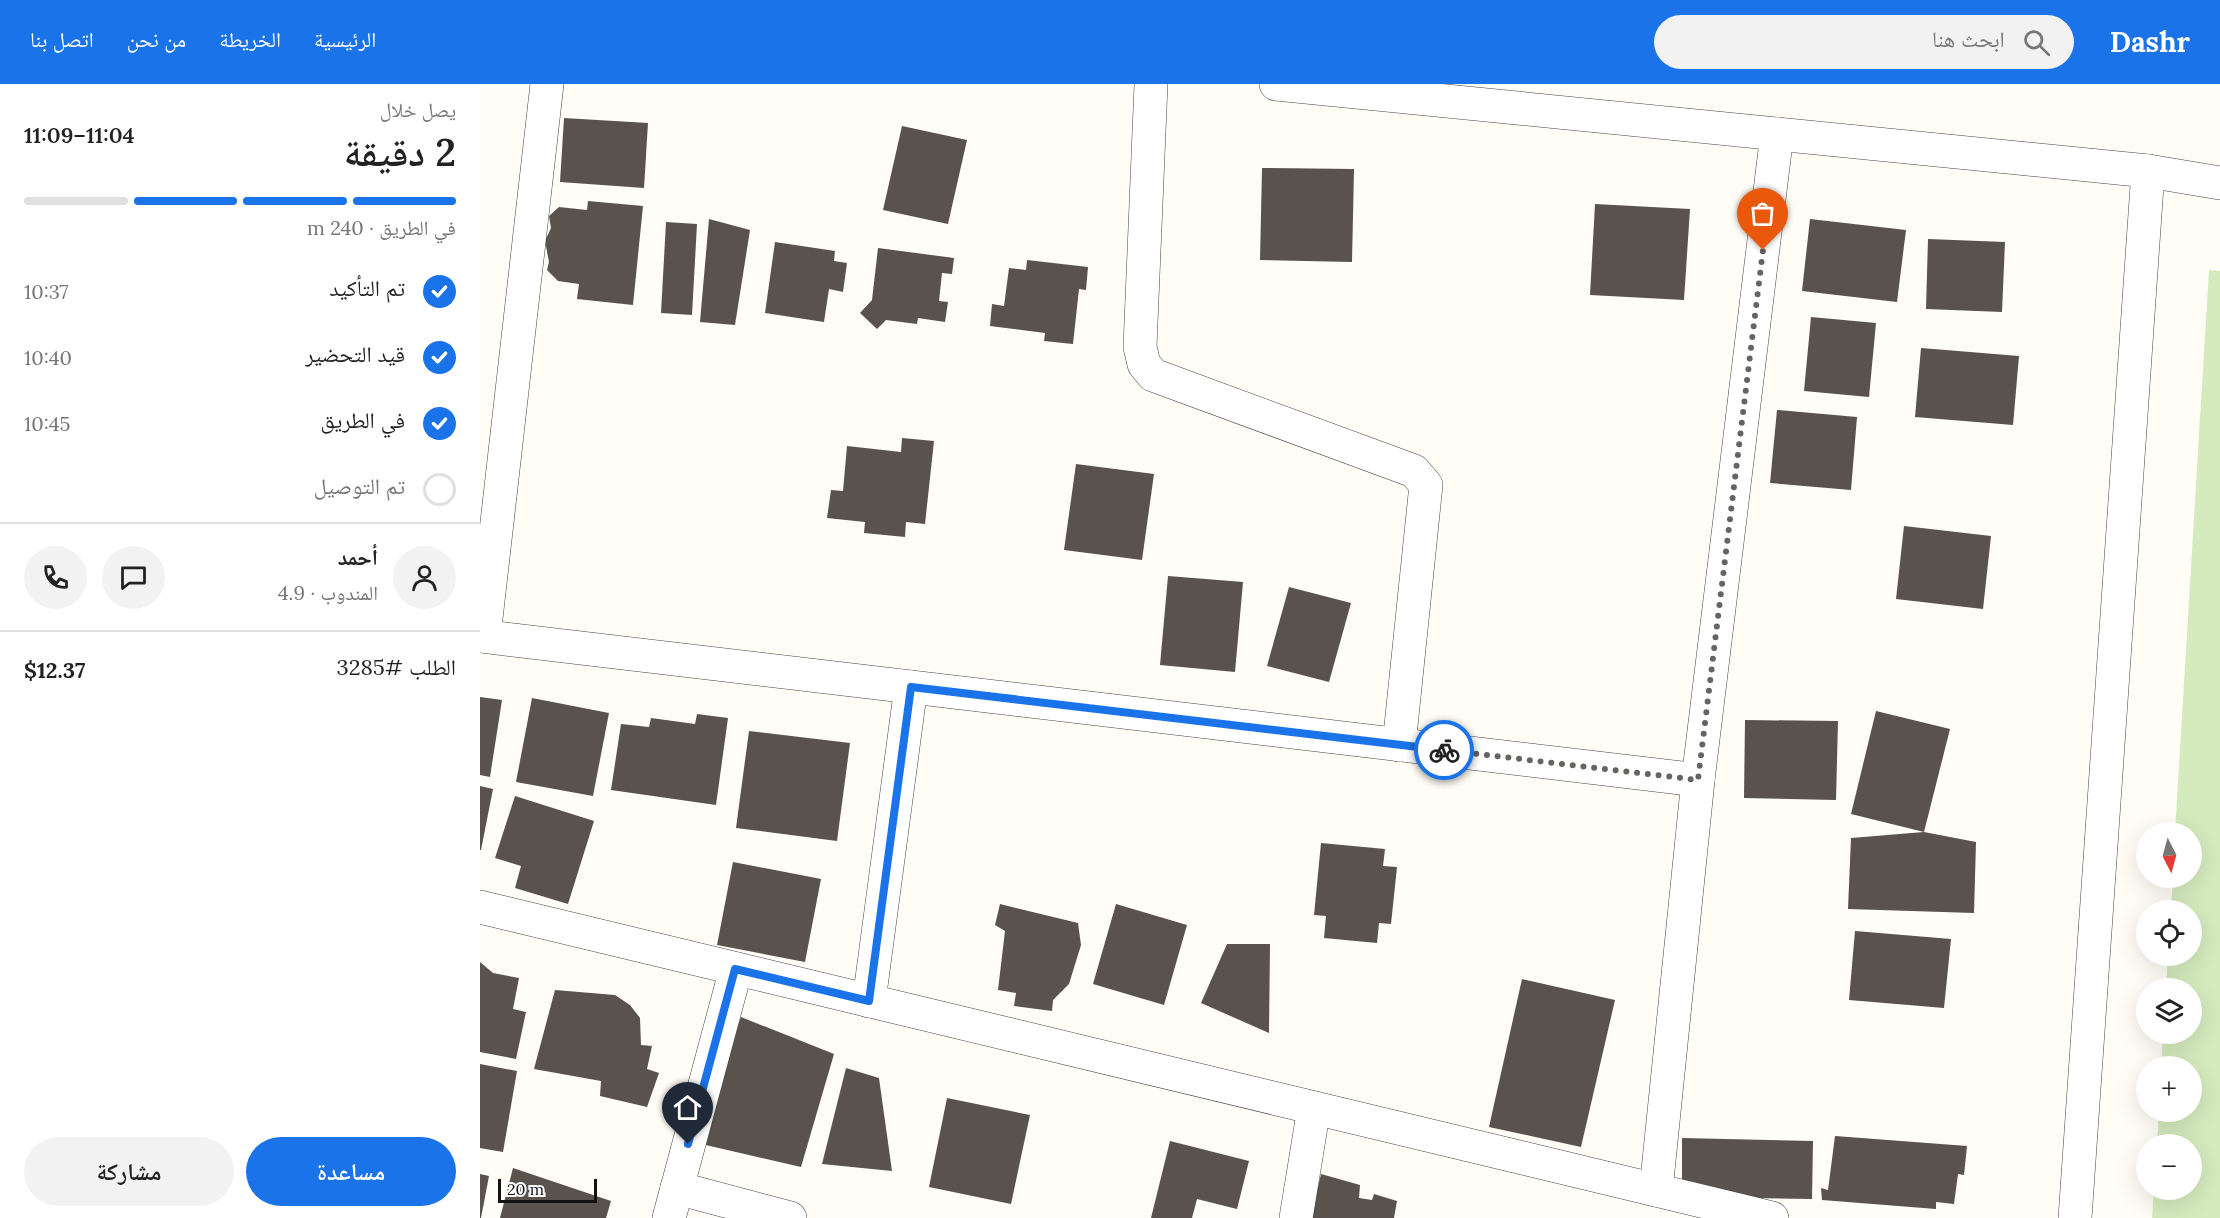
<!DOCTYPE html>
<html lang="ar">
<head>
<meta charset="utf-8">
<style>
  body { margin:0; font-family:Lora,"Noto Naskh Arabic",serif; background:#f2f2f2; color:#222; direction:rtl; height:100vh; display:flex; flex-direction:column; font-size:22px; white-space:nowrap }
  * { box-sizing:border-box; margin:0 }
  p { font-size:20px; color:#767676 }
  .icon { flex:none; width:33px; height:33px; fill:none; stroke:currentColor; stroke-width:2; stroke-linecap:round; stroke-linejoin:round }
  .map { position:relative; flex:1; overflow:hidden; direction:ltr }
  .sheet { display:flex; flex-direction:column; background:#fff; width:480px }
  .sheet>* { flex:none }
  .needle { width:39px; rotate:174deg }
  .tools { position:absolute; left:1656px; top:738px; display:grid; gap:12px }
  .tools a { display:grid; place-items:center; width:66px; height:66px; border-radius:50%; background:#fff; box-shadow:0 6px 24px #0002; font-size:30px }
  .scale { position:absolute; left:18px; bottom:15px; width:99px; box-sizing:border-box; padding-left:6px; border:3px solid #111; border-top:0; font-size:16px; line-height:21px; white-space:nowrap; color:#111; -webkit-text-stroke:4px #fff; paint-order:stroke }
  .pin { position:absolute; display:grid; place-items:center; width:51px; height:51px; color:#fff; margin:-62px -26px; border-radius:50% 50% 50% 0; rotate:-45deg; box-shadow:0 0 6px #0007 }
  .pin .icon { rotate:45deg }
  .courier { position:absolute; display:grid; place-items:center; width:60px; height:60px; margin:-30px; border:4px solid #1a73e8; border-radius:50%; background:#fff; color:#222; box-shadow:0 2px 8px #0007 }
  .summary em { font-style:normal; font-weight:600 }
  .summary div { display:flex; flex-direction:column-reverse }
  .summary { display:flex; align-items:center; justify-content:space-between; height:102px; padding:0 24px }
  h1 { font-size:39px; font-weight:600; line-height:45px }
  .bar { display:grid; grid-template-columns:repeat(4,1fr); gap:9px 6px; align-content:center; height:72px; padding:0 24px }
  .bar i { height:8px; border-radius:4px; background:#e0e0e0 }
  .bar .active { background:#1a73e8 }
  .bar p { grid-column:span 4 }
  .line { display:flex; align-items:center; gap:15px; padding:0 24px; border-top:2px solid #e0e0e0 }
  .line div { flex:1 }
  .round { display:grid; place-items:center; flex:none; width:63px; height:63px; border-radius:32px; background:#f2f2f2 }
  ol { padding:0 24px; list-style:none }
  li { display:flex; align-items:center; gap:18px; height:66px }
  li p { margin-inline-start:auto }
  li .icon { padding:6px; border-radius:50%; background:#1a73e8; color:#fff; stroke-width:4 }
  li:last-child { color:#767676 }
  li i { width:33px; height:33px; border:3px solid #e0e0e0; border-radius:50% }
  .primary-button { display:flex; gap:12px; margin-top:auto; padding:12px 24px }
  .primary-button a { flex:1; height:69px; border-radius:36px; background:#1a73e8; color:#fff; font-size:24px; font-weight:600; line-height:69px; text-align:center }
  .primary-button a+a { background:#f2f2f2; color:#222 }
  header { display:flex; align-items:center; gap:36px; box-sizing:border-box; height:84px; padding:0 30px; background:#1a73e8; color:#fff }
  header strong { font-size:28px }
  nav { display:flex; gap:33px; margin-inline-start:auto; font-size:21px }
  .search { width:420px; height:54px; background:#f2f2f2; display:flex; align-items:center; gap:15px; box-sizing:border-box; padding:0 21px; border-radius:33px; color:#767676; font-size:22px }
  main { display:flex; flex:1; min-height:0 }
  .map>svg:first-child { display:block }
  .green { fill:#d5ebbd }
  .building { fill:#5a524d }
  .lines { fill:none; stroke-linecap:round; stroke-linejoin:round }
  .minor-casing { stroke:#444; stroke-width:34 }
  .minor { stroke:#fff; stroke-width:33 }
  .done { stroke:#646461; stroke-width:6; stroke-dasharray:0 10.8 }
  .route { stroke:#1a73e8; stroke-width:8 }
</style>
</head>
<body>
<header>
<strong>Dashr</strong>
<div class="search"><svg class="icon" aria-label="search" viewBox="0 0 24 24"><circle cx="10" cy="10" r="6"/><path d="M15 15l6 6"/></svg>ابحث هنا</div>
<nav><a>الرئيسية</a><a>الخريطة</a><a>من نحن</a><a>اتصل بنا</a></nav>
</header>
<main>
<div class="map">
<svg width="1740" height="1134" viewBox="0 0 1740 1134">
  <rect width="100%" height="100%" fill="#fffdf5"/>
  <!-- green -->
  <path class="green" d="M1729,186L1740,187V1134H1672L1674,1106H1712V1060H1677L1679,1028H1712V982H1681L1683,950H1712V904H1686L1688,872H1712V826H1691L1693,794H1712V748H1695Z"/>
  <!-- building -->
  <g class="building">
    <path d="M84,34L168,39L164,104L80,98Z"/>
    <path d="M422,42L487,56L468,140L403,126Z"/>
    <path d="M782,84L874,85L872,178L780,176Z"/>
    <path d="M108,117L163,122L153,221L97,215L99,200L78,197L67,186L69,178L65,157L71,144L69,132L79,123L107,126Z"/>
    <path d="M1115,120L1210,125L1204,216L1110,211Z"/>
    <path d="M229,135L270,146L255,241L220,238Z"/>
    <path d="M1330,135L1426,146L1417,218L1322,207Z"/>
    <path d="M186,138L217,140L212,231L181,229Z"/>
    <path d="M1448,155L1525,158L1522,228L1446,225Z"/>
    <path d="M295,158L355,167L354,177L367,179L363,208L349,205L344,238L285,229Z"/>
    <path d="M398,164L474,174L472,190L462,189L459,217L468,218L465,238L438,234L437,240L406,236L397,245L380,229L392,216Z"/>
    <path d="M547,176L608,183L606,206L599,205L593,260L564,257L565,249L510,242L512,220L524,222L529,184L546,186Z"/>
    <path d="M1331,233L1396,239L1389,313L1324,307Z"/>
    <path d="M1441,264L1539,272L1533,341L1435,333Z"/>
    <path d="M1297,326L1377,333L1371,406L1290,399Z"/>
    <path d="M422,354L454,357L445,440L426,438L425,453L384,449L385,438L347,434L351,406L363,407L367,362L421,368Z"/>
    <path d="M596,380L674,390L662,476L584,466Z"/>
    <path d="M1424,442L1511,452L1503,525L1416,515Z"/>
    <path d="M688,492L763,498L755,588L680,581Z"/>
    <path d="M809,503L871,519L849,598L787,582Z"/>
    <path d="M0,613L22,616L10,693L0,691Z"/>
    <path d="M52,614L129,629L113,712L36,698Z"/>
    <path d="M1396,627L1470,645L1444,748L1371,730Z"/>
    <path d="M217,630L248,634L236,721L131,706L141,640L169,643L171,634L215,640Z"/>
    <path d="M1265,636L1358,637L1356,716L1264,714Z"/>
    <path d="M269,647L370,659L357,757L256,744Z"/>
    <path d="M0,702L13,705L1,766H0Z"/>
    <path d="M35,712L114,737L88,820L35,804L41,782L15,774Z"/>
    <path d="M1444,748L1496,758L1494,829L1368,825L1371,754Z"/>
    <path d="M841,759L905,765L903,782L917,783L911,840L899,839L897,859L844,854L846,832L834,831Z"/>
    <path d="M253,778L341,795L325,878L237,861Z"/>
    <path d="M520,820L598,839L601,861L589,900L573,916L572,927L534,922L536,909L518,906L525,847L515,841Z"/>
    <path d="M636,820L707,841L684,921L613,900Z"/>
    <path d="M1375,847L1471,855L1464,924L1369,916Z"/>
    <path d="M747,860H790L789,949L721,919Z"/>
    <path d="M0,878L13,889L39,894L33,925L46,928L36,975L0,968Z"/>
    <path d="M1042,895L1135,916L1101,1063L1009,1043Z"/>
    <path d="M75,906L135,911L150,921L160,934L161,961L172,962L167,985L179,989L167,1023L120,1012L121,997L54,985Z"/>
    <path d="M261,933L354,970L321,1083L217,1059Z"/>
    <path d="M0,980L37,987L23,1068L0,1064Z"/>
    <path d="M366,984L399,994L412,1087L342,1080Z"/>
    <path d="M467,1014L550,1031L531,1120L449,1103Z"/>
    <path d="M1355,1052L1487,1062L1484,1091L1478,1090L1474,1120L1456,1118V1125L1342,1116L1341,1104L1348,1106Z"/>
    <path d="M1202,1054L1333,1057L1332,1115L1205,1113L1202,1107Z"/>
    <path d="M690,1057L769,1077L757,1125L717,1115L712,1134H671Z"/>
    <path d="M33,1084L131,1117L126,1134H20Z"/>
    <path d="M0,1090L9,1092L1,1134H0Z"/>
    <path d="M841,1090L880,1101L879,1114L892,1116L894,1110L917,1117L914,1134H831Z"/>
  </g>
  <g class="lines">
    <defs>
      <g id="minor">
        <path d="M671,0L660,263L664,280L673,291L934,387L946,401L919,661"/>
        <path d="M796,0L1668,87L1740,99"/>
        <path d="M0,552L1218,696"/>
        <path d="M4,552L67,0"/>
        <path d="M0,823L1292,1134"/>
        <path d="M389,917L431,603"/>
        <path d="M197,1104L310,1134"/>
        <path d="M1176,1106L1218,696L1297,50"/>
        <path d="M189,1134L256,885"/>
        <path d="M816,1134L834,1024"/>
        <path d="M1595,1134L1668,87"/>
      </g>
    </defs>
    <!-- minor casing -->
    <use href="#minor" class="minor-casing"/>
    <!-- minor -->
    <use href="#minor" class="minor"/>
  </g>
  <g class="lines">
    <!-- done -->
    <path class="done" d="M964,666L1218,696L1283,166"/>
    <!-- route -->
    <path class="route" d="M208,1060L255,885L389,917L431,603L964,666"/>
  </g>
</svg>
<div class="tools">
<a><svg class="needle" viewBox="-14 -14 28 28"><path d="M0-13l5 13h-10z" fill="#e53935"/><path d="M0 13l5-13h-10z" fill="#767676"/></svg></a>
<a><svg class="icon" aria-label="locate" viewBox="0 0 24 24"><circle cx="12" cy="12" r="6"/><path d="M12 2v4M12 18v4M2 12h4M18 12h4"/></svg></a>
<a><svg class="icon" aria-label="layers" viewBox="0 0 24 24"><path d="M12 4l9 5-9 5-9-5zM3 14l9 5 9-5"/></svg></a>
<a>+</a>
<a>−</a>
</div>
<div class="scale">20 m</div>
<div class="pin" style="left:1283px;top:166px;background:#ea580c"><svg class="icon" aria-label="bag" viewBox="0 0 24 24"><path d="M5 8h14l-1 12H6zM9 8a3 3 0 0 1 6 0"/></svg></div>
<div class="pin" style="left:208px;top:1060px;background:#1f2937"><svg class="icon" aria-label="home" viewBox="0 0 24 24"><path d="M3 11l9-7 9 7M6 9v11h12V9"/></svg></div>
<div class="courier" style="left:964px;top:666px"><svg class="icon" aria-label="bike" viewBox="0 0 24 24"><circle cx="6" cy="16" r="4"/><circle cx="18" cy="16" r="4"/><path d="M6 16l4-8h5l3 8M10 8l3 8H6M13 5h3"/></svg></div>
</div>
<section class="sheet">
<div class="summary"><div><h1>2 دقيقة</h1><p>يصل خلال</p></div><em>11:04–11:09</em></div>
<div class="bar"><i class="active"></i><i class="active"></i><i class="active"></i><i></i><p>في الطريق · 240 m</p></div>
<ol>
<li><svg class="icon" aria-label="check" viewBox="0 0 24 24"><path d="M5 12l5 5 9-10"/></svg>تم التأكيد<p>10:37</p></li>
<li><svg class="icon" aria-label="check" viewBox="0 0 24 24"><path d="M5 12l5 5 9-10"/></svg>قيد التحضير<p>10:40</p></li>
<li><svg class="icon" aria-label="check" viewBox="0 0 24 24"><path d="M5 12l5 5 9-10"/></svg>في الطريق<p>10:45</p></li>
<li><i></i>تم التوصيل</li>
</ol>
<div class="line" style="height:108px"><a class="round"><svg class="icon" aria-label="person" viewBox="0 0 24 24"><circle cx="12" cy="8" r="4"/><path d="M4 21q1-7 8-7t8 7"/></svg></a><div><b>أحمد</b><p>المندوب · 4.9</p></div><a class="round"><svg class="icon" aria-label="chat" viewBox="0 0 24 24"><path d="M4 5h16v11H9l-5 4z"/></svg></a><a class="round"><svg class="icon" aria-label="phone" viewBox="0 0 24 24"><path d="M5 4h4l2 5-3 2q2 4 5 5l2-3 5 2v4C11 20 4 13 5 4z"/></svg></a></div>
<div class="line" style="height:78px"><div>الطلب #3285</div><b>$12.37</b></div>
<div class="primary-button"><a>مساعدة</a><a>مشاركة</a></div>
</section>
</main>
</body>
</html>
